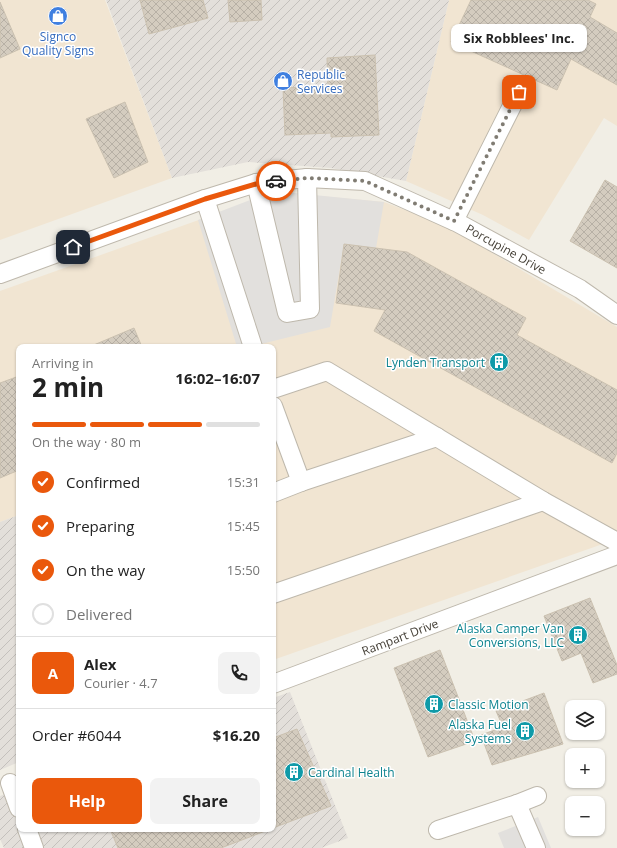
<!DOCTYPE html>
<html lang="en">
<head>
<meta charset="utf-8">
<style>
  body { margin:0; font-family:"Open Sans",sans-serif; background:#f2f2f2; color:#222; height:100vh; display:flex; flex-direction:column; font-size:15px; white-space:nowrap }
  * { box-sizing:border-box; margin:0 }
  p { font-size:13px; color:#767676 }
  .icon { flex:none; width:22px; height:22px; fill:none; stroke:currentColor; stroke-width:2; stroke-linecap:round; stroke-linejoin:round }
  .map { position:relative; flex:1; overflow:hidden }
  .side { position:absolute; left:16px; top:344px; width:260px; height:488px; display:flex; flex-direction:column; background:#fff; border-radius:8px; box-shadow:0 1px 3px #0004 }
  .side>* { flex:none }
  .tools { position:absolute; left:565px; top:700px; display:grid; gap:8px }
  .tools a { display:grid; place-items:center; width:40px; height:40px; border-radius:8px; background:#fff; box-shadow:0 1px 3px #0004; font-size:20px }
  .pin { position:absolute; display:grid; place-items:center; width:34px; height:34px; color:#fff; margin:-17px; border-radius:8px; box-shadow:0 2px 6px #0006 }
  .courier { position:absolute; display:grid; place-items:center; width:40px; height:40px; margin:-20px; border:3px solid #ea580c; border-radius:50%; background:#fff; color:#222; box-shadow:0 1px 5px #0007 }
  .bubble { position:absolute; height:28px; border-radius:8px; background:#fff; box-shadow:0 1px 3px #0004; font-size:13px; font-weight:700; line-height:28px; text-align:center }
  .overview em { font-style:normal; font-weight:700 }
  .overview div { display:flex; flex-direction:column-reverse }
  .overview { display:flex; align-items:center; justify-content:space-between; height:68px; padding:0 16px }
  h1 { font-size:26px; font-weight:700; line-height:30px }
  .bar { display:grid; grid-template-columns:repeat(4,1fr); gap:6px 4px; align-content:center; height:48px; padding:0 16px }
  .bar i { height:5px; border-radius:3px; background:#e0e0e0 }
  .bar .on { background:#ea580c }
  .bar p { grid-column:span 4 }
  .line { display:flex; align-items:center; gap:10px; padding:0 16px; border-top:1px solid #e0e0e0 }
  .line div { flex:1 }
  .round { display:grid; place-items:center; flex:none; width:42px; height:42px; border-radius:8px; background:#f2f2f2 }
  ol { padding:0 16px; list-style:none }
  li { display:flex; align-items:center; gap:12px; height:44px }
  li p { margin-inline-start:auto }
  li .icon { padding:4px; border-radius:50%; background:#ea580c; color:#fff; stroke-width:4 }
  li:last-child { color:#767676 }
  li i { width:22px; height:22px; border:2px solid #e0e0e0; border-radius:50% }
  .cta { display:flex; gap:8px; margin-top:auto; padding:8px 16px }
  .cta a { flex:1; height:46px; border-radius:8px; background:#ea580c; color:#fff; font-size:16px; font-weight:700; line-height:46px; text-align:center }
  .cta a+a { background:#f2f2f2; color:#222 }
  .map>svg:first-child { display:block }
  .commercial { fill:#f1e5d2 }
  .industrial { fill:url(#industrial-furrows) }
  .parking { fill:#e2e0dd }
  .building { fill:url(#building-cross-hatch); stroke:#cbc1b0 }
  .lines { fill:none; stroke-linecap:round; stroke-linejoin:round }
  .minor-casing { stroke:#beb8ac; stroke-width:20 }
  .minor { stroke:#fff; stroke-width:18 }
  .done { stroke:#807c73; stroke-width:4; stroke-dasharray:0 7.2 }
  .route { stroke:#ea580c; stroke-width:5 }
  .labels { text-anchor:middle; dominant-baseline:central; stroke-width:3; stroke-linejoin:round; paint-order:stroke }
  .shop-label { font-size:12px; fill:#366cbe; stroke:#fff }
  .street-label { font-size:12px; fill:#433e35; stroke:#fff }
  .culture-label { font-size:12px; fill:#0d838f; stroke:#fff; text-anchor:end }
</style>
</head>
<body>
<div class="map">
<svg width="617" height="848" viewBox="0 0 617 848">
  <defs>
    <pattern id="industrial-furrows" width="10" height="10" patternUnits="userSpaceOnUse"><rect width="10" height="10" fill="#e3dfda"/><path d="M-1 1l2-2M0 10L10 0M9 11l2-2" fill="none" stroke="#c4c0bc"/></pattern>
    <pattern id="building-cross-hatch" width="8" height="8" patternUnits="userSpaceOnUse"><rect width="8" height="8" fill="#d4ccbf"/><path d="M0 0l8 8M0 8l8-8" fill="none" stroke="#b7b0a5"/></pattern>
  </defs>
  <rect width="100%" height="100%" fill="#f1eee5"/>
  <!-- commercial -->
  <g class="commercial">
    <path d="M0,0H105L172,178L0,240Z"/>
    <path d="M449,0H617V126L604,118L529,240L483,215L406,181Z"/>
    <path d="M277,192L384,202L447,226L617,327V539L273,660V347H19V515L0,522V291Z"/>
  </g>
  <!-- industrial -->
  <g class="industrial">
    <path d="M106,0H449L406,181L331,168L248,162L172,178Z"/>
    <path d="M19,515V762L0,770V522Z"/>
    <path d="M290,692L348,838L321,848H4L0,839V796L19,789V829H273V698Z"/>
  </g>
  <!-- parking -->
  <g class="parking">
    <path d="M274,191L384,202L376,248L344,244L330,327L249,347H237L198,220Z"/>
    <path d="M538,817L551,848H504L498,833Z"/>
  </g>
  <!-- building -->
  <g class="building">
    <path d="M140,0H203L208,18L149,34Z"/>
    <path d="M228,0H261L262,20L230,22Z"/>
    <path d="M471,0H588L596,4L590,17L617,33V85L571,59L557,90L451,42Z"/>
    <path d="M0,2L20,49L0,58Z"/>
    <path d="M375,55L379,135L331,137V133L285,135L283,88L328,86L327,58Z"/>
    <path d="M125,102L148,162L114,178L86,119Z"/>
    <path d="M605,180L617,187V268L570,241Z"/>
    <path d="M344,244L407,252L526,318L517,335L617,390V453L612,463L374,331L385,310L336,303Z"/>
    <path d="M134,328L142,347H89Z"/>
    <path d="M19,376V470L0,478V383Z"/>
    <path d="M590,598L617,665V674L593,683L581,653L562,661L544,616Z"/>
    <path d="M440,650L475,741L428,757L394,668Z"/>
    <path d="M544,693L563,744L492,765L481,735L503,727L496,711Z"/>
    <path d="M297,729L331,806L273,828V738Z"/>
    <path d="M110,829H267L268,830L221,848H118Z"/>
  </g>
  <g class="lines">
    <defs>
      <g id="minor">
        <path d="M256,183L287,313L310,309L307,178"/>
        <path d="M205,199L253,347"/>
        <path d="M454,221L519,92"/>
        <path d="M0,274L205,199L256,183L307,178L365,181L458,223L580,289L617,315"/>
        <path d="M273,389L327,371L543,501L617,542"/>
        <path d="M273,406L301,482L273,493"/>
        <path d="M301,482L437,437"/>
        <path d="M273,594L543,501"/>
        <path d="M273,684L617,555"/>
        <path d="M10,783L19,808"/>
        <path d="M517,804L536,848"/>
        <path d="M27,829L34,848"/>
        <path d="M438,830L517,804L537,796"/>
      </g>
    </defs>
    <!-- minor casing -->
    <use href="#minor" class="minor-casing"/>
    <!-- minor -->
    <use href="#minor" class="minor"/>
  </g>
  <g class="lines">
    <!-- done -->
    <path class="done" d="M276,181L307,178L365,181L454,221L519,92"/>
    <!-- route -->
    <path class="route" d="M73,247L205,199L256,184L276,181"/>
  </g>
  <!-- icons -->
  <defs>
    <symbol id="shop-disc" viewBox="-11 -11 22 22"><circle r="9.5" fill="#3f7fe0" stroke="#fff"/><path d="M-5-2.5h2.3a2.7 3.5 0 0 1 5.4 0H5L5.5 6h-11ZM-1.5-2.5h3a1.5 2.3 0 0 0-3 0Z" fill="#fff"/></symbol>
    <symbol id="building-disc" viewBox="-11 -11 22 22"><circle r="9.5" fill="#0f9aa8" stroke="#fff"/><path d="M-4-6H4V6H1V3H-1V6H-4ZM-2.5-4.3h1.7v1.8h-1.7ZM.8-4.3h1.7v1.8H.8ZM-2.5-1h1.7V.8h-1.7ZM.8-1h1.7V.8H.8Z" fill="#fff"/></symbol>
  </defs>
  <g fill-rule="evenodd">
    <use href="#shop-disc" x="47" y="5" width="22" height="22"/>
    <use href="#shop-disc" x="272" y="70" width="22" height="22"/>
    <use href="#building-disc" x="488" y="351" width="22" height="22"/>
    <use href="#building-disc" x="567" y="624" width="22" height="22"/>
    <use href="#building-disc" x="423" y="693" width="22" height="22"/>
    <use href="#building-disc" x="514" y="720" width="22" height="22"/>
    <use href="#building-disc" x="283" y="761" width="22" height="22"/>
  </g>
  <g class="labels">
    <!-- shop labels -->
    <g class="shop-label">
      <text x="58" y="36">Signco<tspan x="58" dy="14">Quality Signs</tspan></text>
      <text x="297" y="74" text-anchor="start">Republic<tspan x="297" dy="14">Services</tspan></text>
    </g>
    <!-- street labels -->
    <g class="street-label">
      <text transform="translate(506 249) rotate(29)">Porcupine Drive</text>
      <text transform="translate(400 637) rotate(-21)">Rampart Drive</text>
    </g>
    <!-- culture labels -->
    <g class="culture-label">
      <text x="485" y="362">Lynden Transport</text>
      <text x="564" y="628">Alaska Camper Van<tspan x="564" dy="14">Conversions, LLC</tspan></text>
      <text x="448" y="704" text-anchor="start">Classic Motion</text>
      <text x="511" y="724">Alaska Fuel<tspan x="511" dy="14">Systems</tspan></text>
      <text x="308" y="772" text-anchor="start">Cardinal Health</text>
    </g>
  </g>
</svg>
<div class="tools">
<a><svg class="icon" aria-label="layers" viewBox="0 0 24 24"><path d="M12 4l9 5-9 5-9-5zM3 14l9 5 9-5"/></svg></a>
<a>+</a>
<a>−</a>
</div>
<div class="pin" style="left:519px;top:92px;background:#ea580c"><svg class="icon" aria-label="bag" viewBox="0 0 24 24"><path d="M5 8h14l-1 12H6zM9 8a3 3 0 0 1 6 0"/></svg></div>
<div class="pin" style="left:73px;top:247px;background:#1f2937"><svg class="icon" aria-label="home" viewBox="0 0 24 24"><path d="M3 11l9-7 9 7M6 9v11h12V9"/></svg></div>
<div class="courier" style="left:276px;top:181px"><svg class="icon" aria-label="car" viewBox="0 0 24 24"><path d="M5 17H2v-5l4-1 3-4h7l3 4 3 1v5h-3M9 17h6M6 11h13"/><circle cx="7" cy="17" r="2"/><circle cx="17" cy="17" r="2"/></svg></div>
<div class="bubble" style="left:451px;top:24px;width:136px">Six Robblees' Inc.</div>
<section class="side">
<div class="overview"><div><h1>2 min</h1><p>Arriving in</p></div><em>16:02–16:07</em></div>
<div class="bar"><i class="on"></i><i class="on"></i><i class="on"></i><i></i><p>On the way · 80 m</p></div>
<ol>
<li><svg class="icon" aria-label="check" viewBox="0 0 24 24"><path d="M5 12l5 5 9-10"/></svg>Confirmed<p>15:31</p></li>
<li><svg class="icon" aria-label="check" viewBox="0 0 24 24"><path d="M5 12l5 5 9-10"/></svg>Preparing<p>15:45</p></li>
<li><svg class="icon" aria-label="check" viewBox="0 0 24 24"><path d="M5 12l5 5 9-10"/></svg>On the way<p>15:50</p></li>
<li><i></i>Delivered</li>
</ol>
<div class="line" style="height:72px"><b class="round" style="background:#ea580c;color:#fff">A</b><div><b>Alex</b><p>Courier · 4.7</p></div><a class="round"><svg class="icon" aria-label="phone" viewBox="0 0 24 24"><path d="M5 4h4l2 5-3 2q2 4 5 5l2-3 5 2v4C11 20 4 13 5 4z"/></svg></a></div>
<div class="line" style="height:52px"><div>Order #6044</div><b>$16.20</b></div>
<div class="cta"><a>Help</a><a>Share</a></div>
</section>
</div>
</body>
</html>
